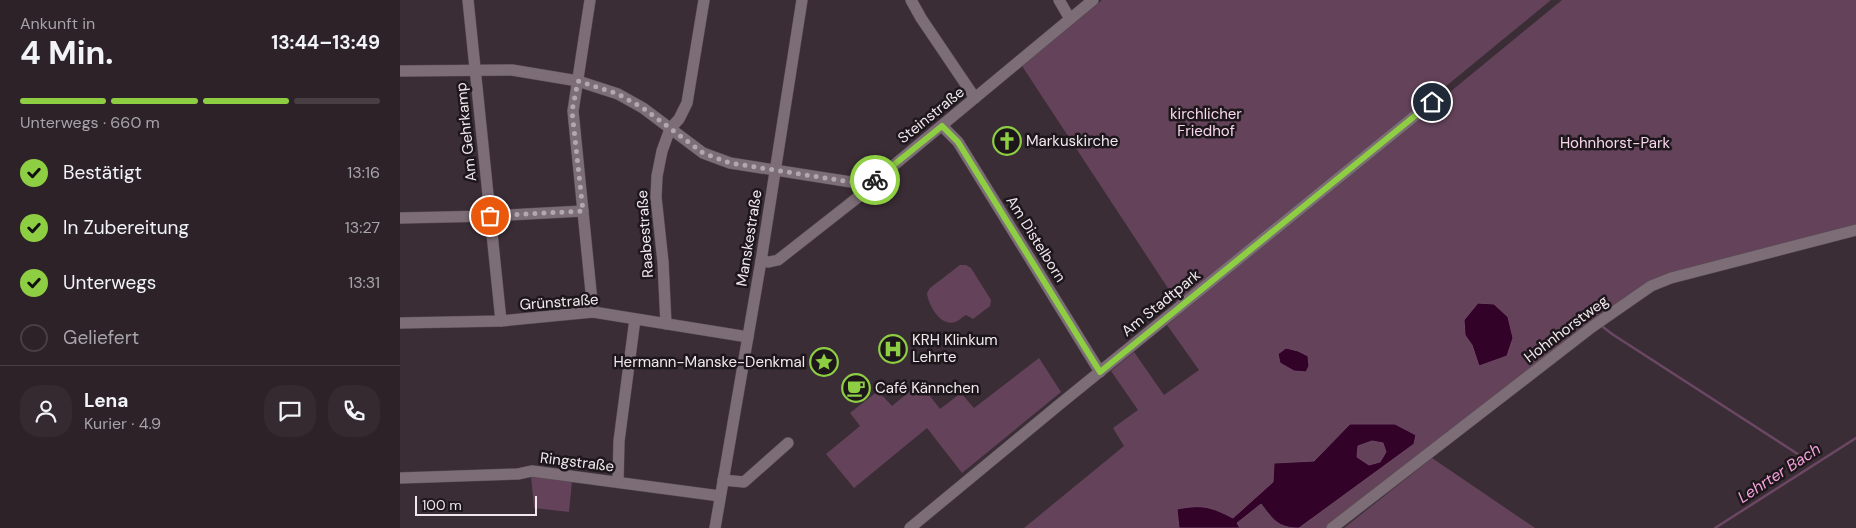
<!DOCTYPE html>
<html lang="de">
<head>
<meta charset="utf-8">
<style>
  body { margin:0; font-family:"DM Sans",sans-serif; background:#342a30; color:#f1f3f6; height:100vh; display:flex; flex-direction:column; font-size:19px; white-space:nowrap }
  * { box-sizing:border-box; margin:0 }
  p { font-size:16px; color:#a6a4a8 }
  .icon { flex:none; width:28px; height:28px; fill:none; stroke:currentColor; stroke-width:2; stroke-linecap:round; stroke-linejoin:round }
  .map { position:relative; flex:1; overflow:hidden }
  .drawer { display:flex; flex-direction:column; background:#2c2228; width:400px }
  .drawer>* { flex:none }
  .scale { position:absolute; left:15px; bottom:12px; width:122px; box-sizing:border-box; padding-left:5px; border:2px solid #f1e8ee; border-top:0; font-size:14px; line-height:18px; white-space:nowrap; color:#f1e8ee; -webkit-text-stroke:4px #1d171b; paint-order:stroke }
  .pin { position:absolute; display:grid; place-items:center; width:42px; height:42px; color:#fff; margin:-21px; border:2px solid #fff; border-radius:50%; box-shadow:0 1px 5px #0007 }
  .courier { position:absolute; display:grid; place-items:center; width:50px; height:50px; margin:-25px; border:4px solid #8ece43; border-radius:50%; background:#fff; color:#222; box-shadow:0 1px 6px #0007 }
  .headline em { font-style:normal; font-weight:700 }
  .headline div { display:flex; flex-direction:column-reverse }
  .headline { display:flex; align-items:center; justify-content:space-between; height:85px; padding:0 20px }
  h1 { font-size:32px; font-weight:700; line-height:38px }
  .bar { display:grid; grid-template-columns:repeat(4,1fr); gap:8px 5px; align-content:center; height:60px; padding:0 20px }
  .bar i { height:6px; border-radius:4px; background:#483f45 }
  .bar .active { background:#8ece43 }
  .bar p { grid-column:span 4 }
  .line { display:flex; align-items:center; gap:12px; padding:0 20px; border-top:1px solid #483f45 }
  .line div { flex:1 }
  .round { display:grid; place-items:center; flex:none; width:52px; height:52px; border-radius:20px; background:#342a30 }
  ol { padding:0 20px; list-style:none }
  li { display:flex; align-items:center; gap:15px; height:55px }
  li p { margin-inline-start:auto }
  li .icon { padding:5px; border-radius:50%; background:#8ece43; color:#111; stroke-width:4 }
  li:last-child { color:#a6a4a8 }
  li i { width:28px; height:28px; border:2px solid #483f45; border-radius:50% }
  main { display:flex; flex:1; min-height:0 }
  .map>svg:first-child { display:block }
  .green { fill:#64435a }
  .water { fill:#320228; stroke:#6b4763; fill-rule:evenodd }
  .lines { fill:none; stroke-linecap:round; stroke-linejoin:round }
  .stream { stroke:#6b4763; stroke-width:2.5 }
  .minor-casing { stroke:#574c53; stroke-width:12 }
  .minor { stroke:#7c6d77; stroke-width:11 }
  .done { stroke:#b1a7ae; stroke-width:5; stroke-dasharray:0 9 }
  .route { stroke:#8ece43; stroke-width:6 }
  .labels { text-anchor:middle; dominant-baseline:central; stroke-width:5; stroke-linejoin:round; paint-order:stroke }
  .park-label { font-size:15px; fill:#f9d7ee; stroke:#1d171b }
  .street-label { font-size:15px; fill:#f1e8ee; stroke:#1d171b }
  .poi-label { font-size:15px; fill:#f1e8ee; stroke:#1d171b; text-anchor:start }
  .water-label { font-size:16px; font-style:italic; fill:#f4a2db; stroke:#1d171b }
</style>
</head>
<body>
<main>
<section class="drawer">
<div class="headline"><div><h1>4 Min.</h1><p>Ankunft in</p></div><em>13:44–13:49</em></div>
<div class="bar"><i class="active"></i><i class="active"></i><i class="active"></i><i></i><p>Unterwegs · 660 m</p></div>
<ol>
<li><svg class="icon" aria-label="check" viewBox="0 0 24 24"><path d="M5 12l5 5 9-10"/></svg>Bestätigt<p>13:16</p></li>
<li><svg class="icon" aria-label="check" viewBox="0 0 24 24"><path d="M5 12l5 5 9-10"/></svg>In Zubereitung<p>13:27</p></li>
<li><svg class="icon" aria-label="check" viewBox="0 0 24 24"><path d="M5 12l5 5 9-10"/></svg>Unterwegs<p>13:31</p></li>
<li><i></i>Geliefert</li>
</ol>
<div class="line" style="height:90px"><a class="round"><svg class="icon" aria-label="person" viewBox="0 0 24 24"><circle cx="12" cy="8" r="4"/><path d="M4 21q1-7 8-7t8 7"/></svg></a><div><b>Lena</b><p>Kurier · 4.9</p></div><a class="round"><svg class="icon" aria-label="chat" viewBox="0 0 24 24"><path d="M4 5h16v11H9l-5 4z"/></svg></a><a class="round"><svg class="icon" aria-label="phone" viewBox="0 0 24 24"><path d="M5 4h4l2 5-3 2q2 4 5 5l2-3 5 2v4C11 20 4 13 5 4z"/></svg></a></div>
</section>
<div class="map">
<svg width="1456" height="528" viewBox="0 0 1456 528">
  <rect width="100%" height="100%" fill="#3a2d36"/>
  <!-- green -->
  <g class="green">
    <path d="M702,0H1151L779,305L622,66Z"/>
    <path d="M1162,0H1456V228L1257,280L936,528H624L724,446L713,428L738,410L711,371L734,352L764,395L799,370L767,325L778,316L777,314L786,309Z"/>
    <path d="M560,265H566L571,268L591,300L590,306L573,319L566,315C562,317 559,321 555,322C540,327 528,304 527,293L530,288Z"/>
    <path d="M639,358L661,392L562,473L527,428L454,488L426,454L460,426L450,413L478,391L492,406L520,383L540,409L561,393L574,408Z"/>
    <path d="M1032,458L1135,528H944Z"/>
    <path d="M131,476L172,481L169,512L134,508Z"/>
  </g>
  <!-- water -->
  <g class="water">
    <path d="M1078,303L1094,304L1108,317L1113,338L1107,356L1079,366L1072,345L1065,335L1064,320Z"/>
    <path d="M886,348L898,351L908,356L909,366L906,372L894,371L880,363L878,354Z"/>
    <path d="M950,424H995L1016,435L1014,444L899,528C877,528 873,519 861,504L837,523L840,528H779L777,509C803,504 811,507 833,518L873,482L874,463L914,461ZM972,441L983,443L986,452L980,462L969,465L957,457L958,446Z"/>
  </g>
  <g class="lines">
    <!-- stream -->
    <g class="stream">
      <path d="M1203,327L1212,334L1407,460"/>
      <path d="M1315,528L1456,438"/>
    </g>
    <defs>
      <g id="minor">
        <path d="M68,0L101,321"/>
        <path d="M190,0L173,111L193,312"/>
        <path d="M511,0L521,18L575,98"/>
        <path d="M659,0L670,19"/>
        <path d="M0,71L112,70L178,81L218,94L243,108L303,153L330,163L470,185"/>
        <path d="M542,126L558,142L700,372"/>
        <path d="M0,218L90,216L183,211"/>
        <path d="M361,261L369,262L378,260L457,198L470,185L693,0"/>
        <path d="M0,323L101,321L193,312L348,337"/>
        <path d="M266,324L263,262L256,197L257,176L262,151L270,129L279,119L287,103L304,0"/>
        <path d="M0,478L118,474L132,471L320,496"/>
        <path d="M323,480L344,482L388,443"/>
        <path d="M218,482L219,441L235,319"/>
        <path d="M315,528L361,261L402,0"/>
        <path d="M510,528L660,404L1032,102"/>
        <path d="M932,528L1192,327L1251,286L1271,278L1456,230"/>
      </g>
    </defs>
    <!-- minor casing -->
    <use href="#minor" class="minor-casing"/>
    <!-- minor -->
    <use href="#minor" class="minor"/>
  </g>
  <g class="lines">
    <!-- done -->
    <path class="done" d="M90,216L183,211L172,111L178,81L218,94L243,108L303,153L330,163L470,185L475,180"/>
    <!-- route -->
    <path class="route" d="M475,180L542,126L558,142L700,372L1032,102"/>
  </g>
  <!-- icons -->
  <defs>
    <symbol id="church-ring" viewBox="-11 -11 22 22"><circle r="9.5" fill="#1d171b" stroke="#8ece43" stroke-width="1.5"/><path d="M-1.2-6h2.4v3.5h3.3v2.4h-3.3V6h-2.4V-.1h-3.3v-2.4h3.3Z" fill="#8ece43"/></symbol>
    <symbol id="hospital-ring" viewBox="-11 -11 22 22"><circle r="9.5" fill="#1d171b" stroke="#8ece43" stroke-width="1.5"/><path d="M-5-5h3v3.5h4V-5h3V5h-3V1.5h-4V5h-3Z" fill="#8ece43"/></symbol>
    <symbol id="sight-ring" viewBox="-11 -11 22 22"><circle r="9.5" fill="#1d171b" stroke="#8ece43" stroke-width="1.5"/><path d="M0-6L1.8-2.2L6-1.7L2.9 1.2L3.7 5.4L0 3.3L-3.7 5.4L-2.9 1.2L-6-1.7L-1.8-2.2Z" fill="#8ece43"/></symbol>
    <symbol id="cafe-ring" viewBox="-11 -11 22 22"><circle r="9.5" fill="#1d171b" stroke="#8ece43" stroke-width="1.5"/><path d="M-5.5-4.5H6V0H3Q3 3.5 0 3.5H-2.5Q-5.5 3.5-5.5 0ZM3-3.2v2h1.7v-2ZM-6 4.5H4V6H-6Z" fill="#8ece43"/></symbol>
  </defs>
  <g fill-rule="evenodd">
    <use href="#church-ring" x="591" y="125" width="32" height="32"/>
    <use href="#hospital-ring" x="477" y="333" width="32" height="32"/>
    <use href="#sight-ring" x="408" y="346" width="32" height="32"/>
    <use href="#cafe-ring" x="440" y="372" width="32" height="32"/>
  </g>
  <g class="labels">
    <!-- park labels -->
    <g class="park-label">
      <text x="806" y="114">kirchlicher<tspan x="806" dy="17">Friedhof</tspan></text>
      <text x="1215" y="143">Hohnhorst-Park</text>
    </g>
    <!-- street labels -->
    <g class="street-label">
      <text transform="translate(531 115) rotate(-39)">Steinstraße</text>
      <text transform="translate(66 132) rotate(-96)">Am Gehrkamp</text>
      <text transform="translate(245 234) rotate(-94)">Raabestraße</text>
      <text transform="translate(349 238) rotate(-81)">Manskestraße</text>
      <text transform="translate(636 239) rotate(58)">Am Distelborn</text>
      <text transform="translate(159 302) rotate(-4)">Grünstraße</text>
      <text transform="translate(761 303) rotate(-39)">Am Stadtpark</text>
      <text transform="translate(1166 329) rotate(-37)">Hohnhorstweg</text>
      <text transform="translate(177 462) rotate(7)">Ringstraße</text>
    </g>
    <!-- poi labels -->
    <g class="poi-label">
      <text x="626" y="141">Markuskirche</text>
      <text x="512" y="340">KRH Klinkum<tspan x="512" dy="17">Lehrte</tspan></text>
      <text x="405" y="362" text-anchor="end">Hermann-Manske-Denkmal</text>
      <text x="475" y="388">Café Kännchen</text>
    </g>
    <!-- water labels -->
    <g class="water-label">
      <text transform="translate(1379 473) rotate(-33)">Lehrter Bach</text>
    </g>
  </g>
</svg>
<div class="scale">100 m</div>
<div class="pin" style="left:90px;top:216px;background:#ea580c"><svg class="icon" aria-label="bag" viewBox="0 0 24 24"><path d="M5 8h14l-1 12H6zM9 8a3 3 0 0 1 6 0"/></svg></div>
<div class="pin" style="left:1032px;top:102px;background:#1f2937"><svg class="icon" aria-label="home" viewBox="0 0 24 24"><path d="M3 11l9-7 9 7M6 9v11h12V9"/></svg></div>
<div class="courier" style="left:475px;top:180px"><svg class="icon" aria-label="bike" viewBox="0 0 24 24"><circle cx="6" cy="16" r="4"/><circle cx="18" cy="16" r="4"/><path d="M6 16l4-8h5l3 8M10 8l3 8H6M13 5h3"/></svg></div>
</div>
</main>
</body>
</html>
